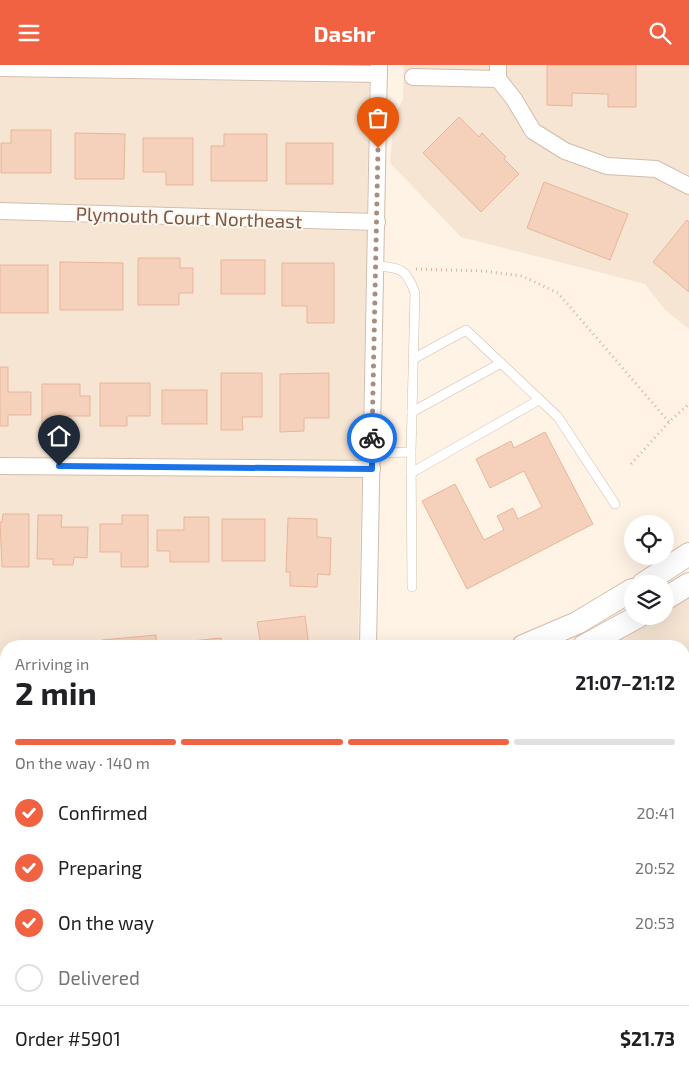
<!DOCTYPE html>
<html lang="en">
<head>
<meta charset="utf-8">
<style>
  body { margin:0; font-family:"Exo 2",sans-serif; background:#f6f6f6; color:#202124; height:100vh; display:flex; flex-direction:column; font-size:19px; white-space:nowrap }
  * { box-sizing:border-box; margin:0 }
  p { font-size:16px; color:#757577 }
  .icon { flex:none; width:28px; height:28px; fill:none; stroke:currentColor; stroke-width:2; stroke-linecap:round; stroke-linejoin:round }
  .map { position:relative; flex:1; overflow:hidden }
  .details { position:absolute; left:0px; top:575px; width:690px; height:440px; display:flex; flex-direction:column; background:#fff; border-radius:20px 20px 0 0; box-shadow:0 5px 20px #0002 }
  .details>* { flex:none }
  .tools { position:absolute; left:624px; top:450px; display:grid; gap:10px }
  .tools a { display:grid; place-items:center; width:50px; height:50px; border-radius:50%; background:#fff; box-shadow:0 5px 20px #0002; font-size:25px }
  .pin { position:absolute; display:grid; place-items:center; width:42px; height:42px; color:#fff; margin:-51px -21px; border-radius:50% 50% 50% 0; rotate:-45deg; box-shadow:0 0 5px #0007 }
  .pin .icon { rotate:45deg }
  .courier { position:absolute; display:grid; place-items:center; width:50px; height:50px; margin:-25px; border:4px solid #1a73e8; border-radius:50%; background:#fff; color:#222; box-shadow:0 1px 6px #0007 }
  .headline em { font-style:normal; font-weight:700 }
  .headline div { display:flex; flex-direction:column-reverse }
  .headline { display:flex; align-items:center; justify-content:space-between; height:85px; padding:0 15px }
  h1 { font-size:32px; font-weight:700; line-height:38px }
  .bar { display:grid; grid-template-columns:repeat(4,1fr); gap:8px 5px; align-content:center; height:60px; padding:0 15px }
  .bar i { height:6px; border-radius:4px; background:#e0e0e0 }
  .bar .active { background:#f06242 }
  .bar p { grid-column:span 4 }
  .line { display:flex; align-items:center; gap:12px; padding:0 15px; border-top:1px solid #e0e0e0 }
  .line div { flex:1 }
  ol { padding:0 15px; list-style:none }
  li { display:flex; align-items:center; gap:15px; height:55px }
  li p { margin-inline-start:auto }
  li .icon { padding:5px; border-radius:50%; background:#f06242; color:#fff; stroke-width:4 }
  li:last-child { color:#757577 }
  li i { width:28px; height:28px; border:2px solid #e0e0e0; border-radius:50% }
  header { display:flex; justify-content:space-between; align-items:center; height:65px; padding:0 15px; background:#f06242; color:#fff; font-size:22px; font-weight:700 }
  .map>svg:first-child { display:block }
  .residential { fill:#f6e5d3 }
  .green { fill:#d5edc2 }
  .water { fill:#b8e4e9; stroke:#9dd4dc }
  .building { fill:#f5d0bb; stroke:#e9b59a }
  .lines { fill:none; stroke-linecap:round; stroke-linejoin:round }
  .lane-casing { stroke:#d3bcad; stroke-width:10 }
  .street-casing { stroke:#d3bcad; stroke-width:18 }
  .secondary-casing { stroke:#d6bcaa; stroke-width:24 }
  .path { stroke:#dbb39d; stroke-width:3; stroke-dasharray:1 4; stroke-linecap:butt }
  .lane { stroke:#fff; stroke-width:9 }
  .street { stroke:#fff; stroke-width:16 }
  .secondary { stroke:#fff; stroke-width:22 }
  .done { stroke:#a88e7f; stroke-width:5; stroke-dasharray:0 9 }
  .route { stroke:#1a73e8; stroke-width:6 }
  .labels { text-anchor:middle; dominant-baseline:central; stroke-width:4; stroke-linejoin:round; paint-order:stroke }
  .street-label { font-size:19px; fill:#795848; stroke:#fff7ed }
</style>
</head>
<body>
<header><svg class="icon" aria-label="menu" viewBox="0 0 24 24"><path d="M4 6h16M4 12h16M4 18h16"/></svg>Dashr<svg class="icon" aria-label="search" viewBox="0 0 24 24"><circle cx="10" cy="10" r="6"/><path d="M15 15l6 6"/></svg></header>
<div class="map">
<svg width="689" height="1015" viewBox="0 0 689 1015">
  <rect width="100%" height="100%" fill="#fef3e5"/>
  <!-- residential -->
  <g class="residential">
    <path d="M404,0H689V264L665,245L645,219L461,172L390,98L394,52L403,34Z"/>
    <path d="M0,12L369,18L367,148L0,138Z"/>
    <path d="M0,155L367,166L362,395L0,392Z"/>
    <path d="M0,409L362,412L358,581H6V672L0,673Z"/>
    <path d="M689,529V659L684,662V581H604L655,551H665V545Z"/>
    <path d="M6,714V948L0,954V715Z"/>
    <path d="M689,963V1015H687L683,1009L684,969Z"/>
    <path d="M6,974V1009H144L137,1015H0V980Z"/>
  </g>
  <!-- green -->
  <g class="green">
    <path d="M689,659V899L684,901V662Z"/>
    <path d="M144,1009H403L400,1015H137Z"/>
    <path d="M453,1009H683L687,1015H449Z"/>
  </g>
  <!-- water -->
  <g class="water">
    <path d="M689,899V963L684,969V901Z"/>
    <path d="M403,1009H453L449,1015H400Z"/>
  </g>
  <!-- building -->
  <g class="building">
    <path d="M547,0H636V42H608V29L572,28V41L547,40Z"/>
    <path d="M459,52L479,72L482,68L506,92L504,94L519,109L481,147L423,88Z"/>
    <path d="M11,65H51V108H1V78H11Z"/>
    <path d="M75,68L125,69L124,114H75Z"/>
    <path d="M224,69H267V116H211V81H224Z"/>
    <path d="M143,73H193V120H166V107H143Z"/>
    <rect x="286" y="78" width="47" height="41"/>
    <path d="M544,117L628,149L610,195L527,163Z"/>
    <path d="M687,155L689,157V227L653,197Z"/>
    <path d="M138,193H180V203H193V228H179V240H138Z"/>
    <rect x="221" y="195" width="44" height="34"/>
    <path d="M60,197L123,198V245H60Z"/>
    <path d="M282,198H334V258H307V241H282Z"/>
    <rect x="0" y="200" width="48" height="48"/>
    <path d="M0,302H8V327H31V350H8V361H0Z"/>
    <path d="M221,308H262V352H242L243,365H221Z"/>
    <path d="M329,308V353H304V366L280,367V309Z"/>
    <path d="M100,318H150V351H127V361H100Z"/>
    <path d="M42,319H80V331H90V351H68V360H42Z"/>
    <rect x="162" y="325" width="45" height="34"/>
    <path d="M545,367L593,459L467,524L422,436L455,419L484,475L504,465L497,451L513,443L518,454L542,442L524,406L490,423L476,394L511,376L514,383Z"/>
    <path d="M3,449H29V502H2L0,457H2Z"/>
    <path d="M38,450H62L61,462H88L87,493L74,492L73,500H53V494H37Z"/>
    <path d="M122,450H148V502H121V487H100V459H122Z"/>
    <path d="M184,452H209V497H170V486H157V465H184Z"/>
    <path d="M288,453L317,454V472L331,473L330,510L318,509L317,522L290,521V507H286Z"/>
    <rect x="222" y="454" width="43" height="42"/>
    <path d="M305,551L309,581H261L257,557Z"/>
    <path d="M156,570L157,581H102V575Z"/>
    <path d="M221,573L222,581H182V577Z"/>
    <path d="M684,598L689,605V620L684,624Z"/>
    <rect x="0" y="599" width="6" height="27"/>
    <path d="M70,1009H84L78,1015Z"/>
  </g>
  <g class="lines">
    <defs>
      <g id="lane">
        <path d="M376,201C401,203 406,203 415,228L411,387"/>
        <path d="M413,294L466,265L558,352L615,439"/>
        <path d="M412,347L501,298"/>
        <path d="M372,388L411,387L412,522"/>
        <path d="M411,408L539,335"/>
      </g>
      <g id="street">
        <path d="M498,0V14L514,34L533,66L565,86L607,101L656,104L689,121"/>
        <path d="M0,3L379,9"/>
        <path d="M413,12L498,14"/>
        <path d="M0,146L377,157"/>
        <path d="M0,401L372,404"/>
        <path d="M368,581L379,0"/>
        <path d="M684,807H689"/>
        <path d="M0,968L6,961"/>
        <path d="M280,1015L284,1009"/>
      </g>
      <g id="secondary">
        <path d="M643,519L689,489"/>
        <path d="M665,534L689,519"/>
        <path d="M523,581L577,558L632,525"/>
        <path d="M584,581L639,551"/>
        <path d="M0,681H6"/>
        <path d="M0,706H6"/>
      </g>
    </defs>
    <!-- lane casing -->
    <use href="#lane" class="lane-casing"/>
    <!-- street casing -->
    <use href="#street" class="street-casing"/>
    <!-- secondary casing -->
    <use href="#secondary" class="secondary-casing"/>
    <!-- path -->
    <g class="path">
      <path d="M416,204L483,206L522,211L558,228L669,357"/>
      <path d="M631,399L669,357L689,339"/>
    </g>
    <!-- lane -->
    <use href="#lane" class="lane"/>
    <!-- street -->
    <use href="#street" class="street"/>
    <!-- secondary -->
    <use href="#secondary" class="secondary"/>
  </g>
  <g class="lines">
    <!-- done -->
    <path class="done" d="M372,373L378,83"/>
    <!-- route -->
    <path class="route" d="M59,401L372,404V373"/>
  </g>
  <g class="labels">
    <!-- street labels -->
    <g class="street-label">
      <text transform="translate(189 152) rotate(2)">Plymouth Court Northeast</text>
    </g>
  </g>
</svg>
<div class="tools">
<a><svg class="icon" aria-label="locate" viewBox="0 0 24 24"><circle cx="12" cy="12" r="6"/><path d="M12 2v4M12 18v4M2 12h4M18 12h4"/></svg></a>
<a><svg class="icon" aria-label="layers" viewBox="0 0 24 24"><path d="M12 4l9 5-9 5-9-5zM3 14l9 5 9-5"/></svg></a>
</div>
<div class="pin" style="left:378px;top:83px;background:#ea580c"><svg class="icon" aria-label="bag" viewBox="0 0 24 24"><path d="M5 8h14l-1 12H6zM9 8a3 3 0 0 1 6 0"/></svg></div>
<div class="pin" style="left:59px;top:401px;background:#1f2937"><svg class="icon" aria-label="home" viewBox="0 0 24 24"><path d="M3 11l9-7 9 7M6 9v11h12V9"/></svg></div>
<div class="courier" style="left:372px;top:373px"><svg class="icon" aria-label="bike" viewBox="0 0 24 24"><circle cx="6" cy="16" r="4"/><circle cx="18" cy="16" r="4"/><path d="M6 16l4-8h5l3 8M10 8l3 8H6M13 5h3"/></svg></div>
<section class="details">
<div class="headline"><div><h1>2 min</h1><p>Arriving in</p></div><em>21:07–21:12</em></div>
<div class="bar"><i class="active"></i><i class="active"></i><i class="active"></i><i></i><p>On the way · 140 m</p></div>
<ol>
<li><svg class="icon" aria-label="check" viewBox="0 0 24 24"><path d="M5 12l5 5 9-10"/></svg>Confirmed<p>20:41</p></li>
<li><svg class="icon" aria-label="check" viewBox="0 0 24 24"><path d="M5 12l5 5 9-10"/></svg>Preparing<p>20:52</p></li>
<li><svg class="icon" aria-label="check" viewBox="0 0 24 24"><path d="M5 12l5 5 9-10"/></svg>On the way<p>20:53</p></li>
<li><i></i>Delivered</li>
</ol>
<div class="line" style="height:65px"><div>Order #5901</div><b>$21.73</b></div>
</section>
</div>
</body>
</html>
